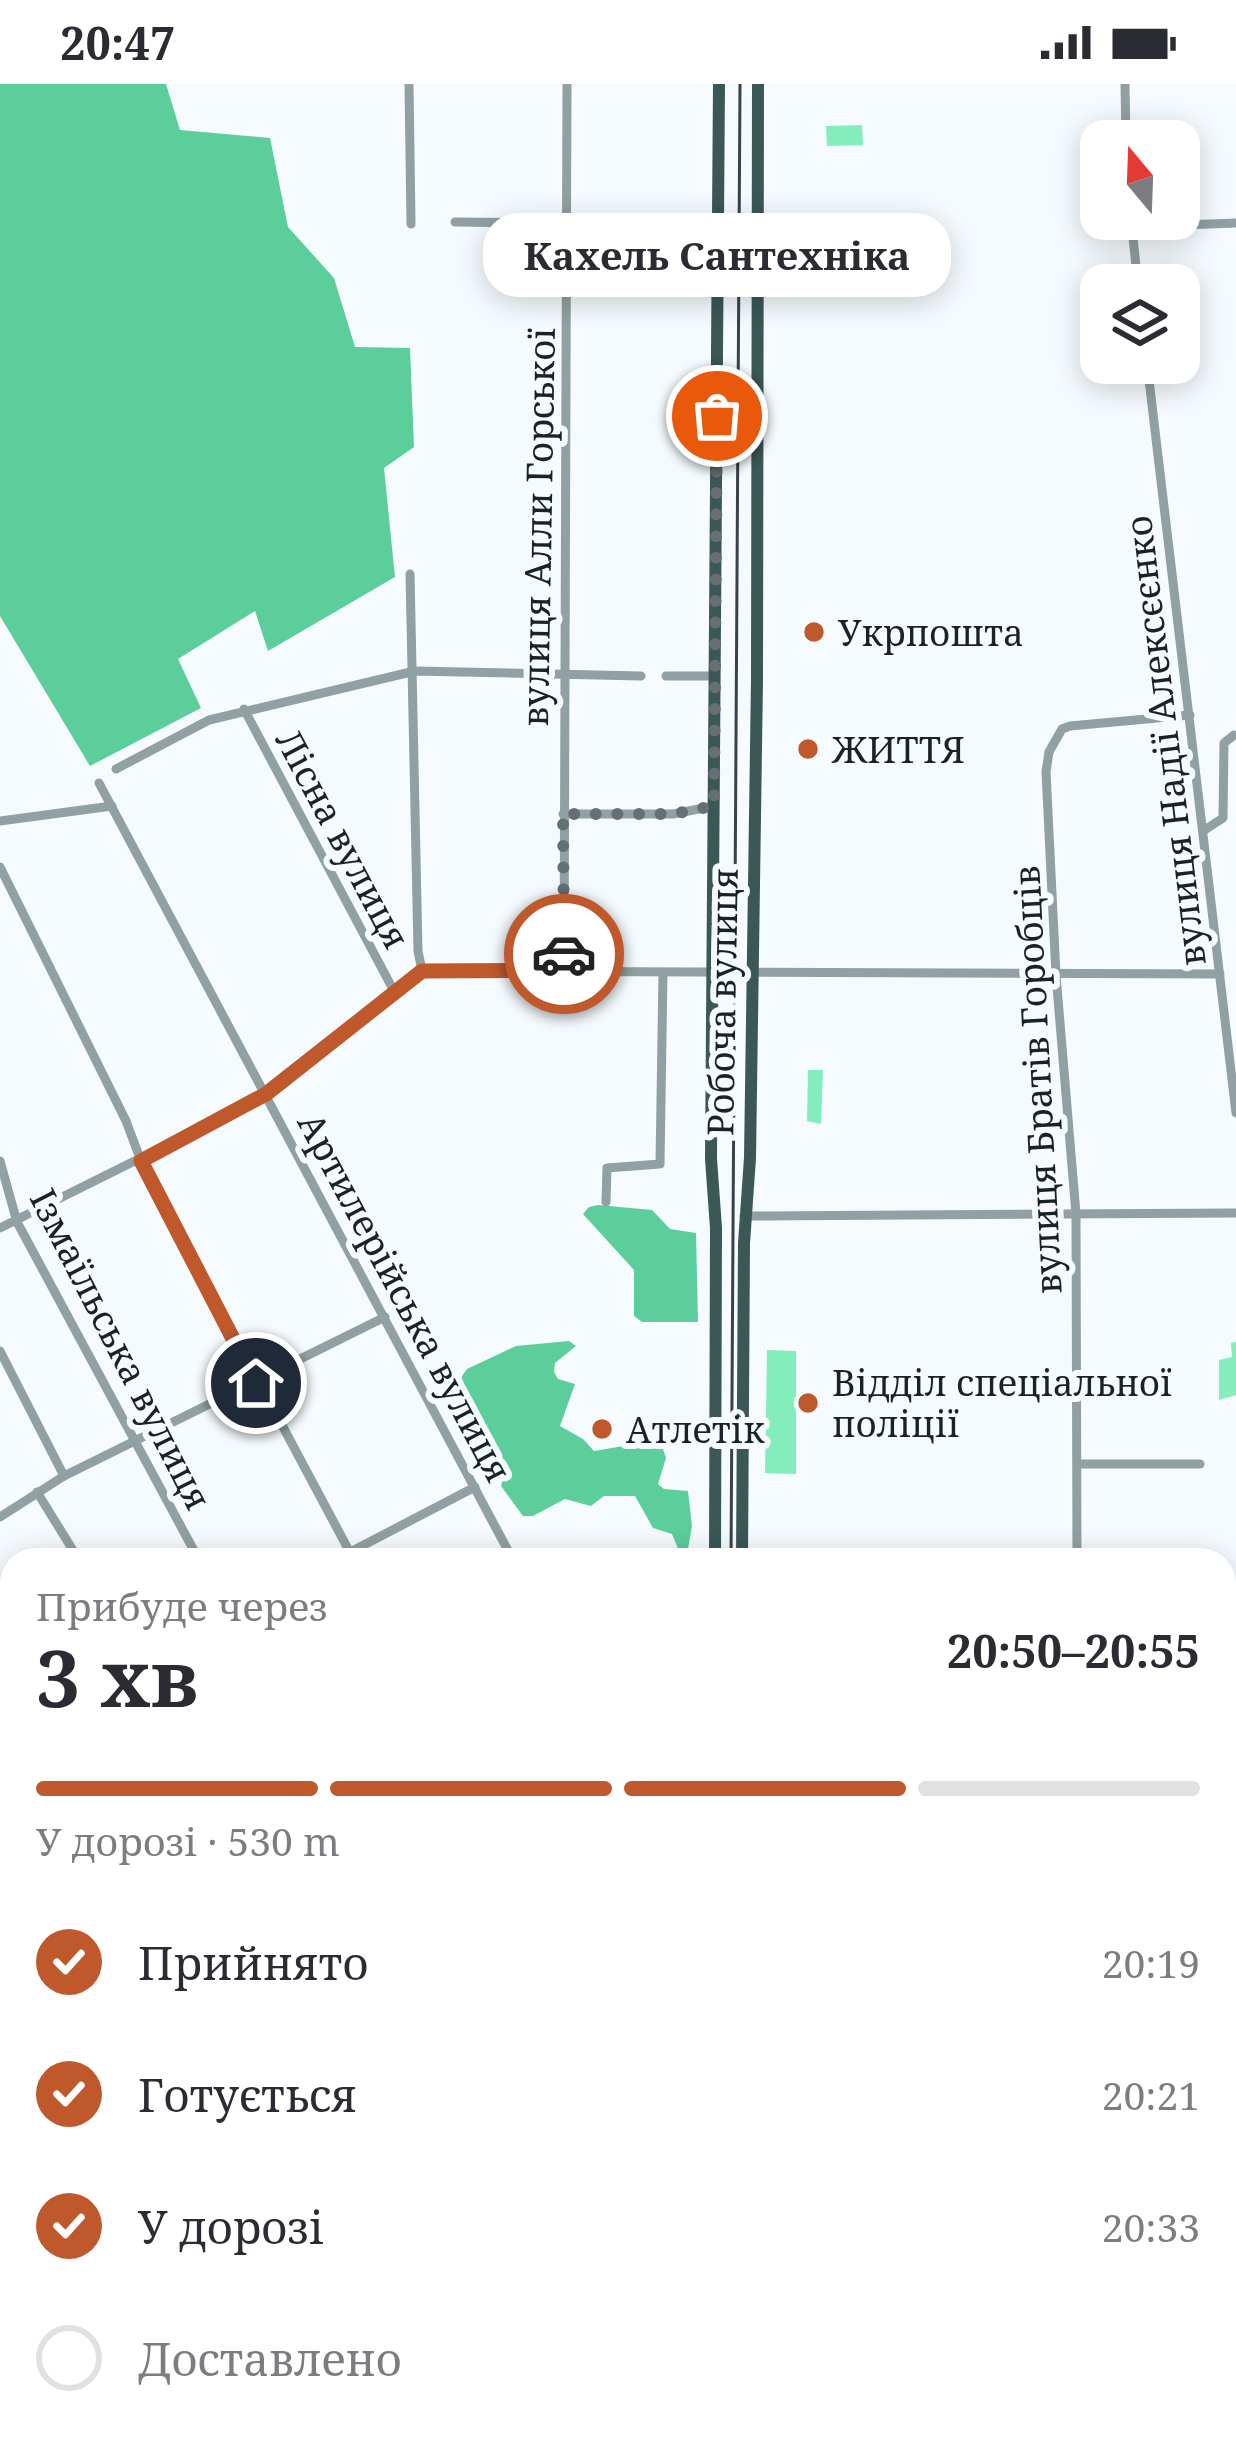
<!DOCTYPE html>
<html lang="uk">
<head>
<meta charset="utf-8">
<style>
  body { margin:0; font-family:"Noto Serif",serif; background:#f2f2f3; color:#2b2b33; height:100vh; display:flex; flex-direction:column; font-size:45px; white-space:nowrap }
  * { box-sizing:border-box; margin:0 }
  p { font-size:39px; color:#7c7c81 }
  .icon { flex:none; width:66px; height:66px; fill:none; stroke:currentColor; stroke-width:2; stroke-linecap:round; stroke-linejoin:round }
  .map { position:relative; flex:1; overflow:hidden }
  .side { position:absolute; left:0px; top:1464px; width:1236px; height:900px; display:flex; flex-direction:column; background:#fff; border-radius:36px 36px 0 0; box-shadow:0 6px 30px #0003 }
  .side>* { flex:none }
  .needle { width:78px; rotate:341deg }
  .controls { position:absolute; left:1080px; top:36px; display:grid; gap:24px }
  .controls a { display:grid; place-items:center; width:120px; height:120px; border-radius:24px; background:#fff; box-shadow:0 6px 30px #0003; font-size:60px }
  .pin { position:absolute; display:grid; place-items:center; width:102px; height:102px; color:#fff; margin:-51px; border:6px solid #fff; border-radius:50%; box-shadow:0 3px 12px #0007 }
  .courier { position:absolute; display:grid; place-items:center; width:120px; height:120px; margin:-60px; border:9px solid #bf592c; border-radius:50%; background:#fff; color:#222; box-shadow:0 3px 15px #0007 }
  .bubble { position:absolute; height:84px; border-radius:36px; background:#fff; box-shadow:0 6px 30px #0003; font-size:39px; font-weight:700; line-height:84px; text-align:center }
  .headline em { font-style:normal; font-weight:700 }
  .headline div { display:flex; flex-direction:column-reverse }
  .headline { display:flex; align-items:center; justify-content:space-between; height:204px; padding:0 36px }
  h1 { font-size:78px; font-weight:700; line-height:90px }
  .bar { display:grid; grid-template-columns:repeat(4,1fr); gap:18px 12px; align-content:center; height:144px; padding:0 36px }
  .bar i { height:15px; border-radius:9px; background:#e1e1e2 }
  .bar .selected { background:#bf592c }
  .bar p { grid-column:span 4 }
  ol { padding:0 36px; list-style:none }
  li { display:flex; align-items:center; gap:36px; height:132px }
  li p { margin-inline-start:auto }
  li .icon { padding:12px; border-radius:50%; background:#bf592c; color:#fff; stroke-width:4 }
  li:last-child { color:#7c7c81 }
  li i { width:66px; height:66px; border:6px solid #e1e1e2; border-radius:50% }
  .status { display:flex; justify-content:space-between; align-items:center; height:84px; padding:0 60px; background:#fff; direction:ltr }
  .status svg { height:33px; fill:currentColor }
  .map>svg:first-child { display:block }
  .green { fill:#83edbc }
  .forest { fill:#5cce9c }
  .lines { fill:none; stroke-linecap:round; stroke-linejoin:round }
  .minor { stroke:#91a0a0; stroke-width:9 }
  .major { stroke:#3b5757; stroke-width:12 }
  .tram { stroke:#384248; stroke-width:3 }
  .done { stroke:#656f74; stroke-width:12; stroke-dasharray:0 21.6 }
  .route { stroke:#bf592c; stroke-width:15 }
  .poi-dot { fill:#bf592c; stroke:#f5fbfe; stroke-width:4.5 }
  .labels { text-anchor:middle; dominant-baseline:central; stroke-width:12; stroke-linejoin:round; paint-order:stroke }
  .street-label { font-size:36px; fill:#182329; stroke:#f5fbfe }
  .poi-label { font-size:36px; fill:#182329; stroke:#f5fbfe; text-anchor:start }
</style>
</head>
<body>
<div class="status"><b>20:47</b><svg viewBox="0 0 49 12"><path d="M0 12V9h3v3zM5 12V6h3v6zM10 12V3h3v9zM15 12V0h3v12zM26 1h20v11H26zM47 4h2v5h-2z"/></svg></div>
<div class="map">
<svg width="1236" height="2364" viewBox="0 0 1236 2364">
  <rect width="100%" height="100%" fill="#f5fbfe"/>
  <!-- green -->
  <g class="green">
    <path d="M862,41L863,61L827,62L826,42Z"/>
    <rect x="854" y="148" width="20" height="31"/>
    <path d="M808,986H823L821,1040L807,1037Z"/>
    <path d="M1236,1258V1311L1219,1316V1276L1232,1273L1231,1259Z"/>
    <path d="M767,1266L796,1267V1390L765,1389Z"/>
  </g>
  <!-- forest -->
  <g class="forest">
    <path d="M0,0H166L180,46L270,54L288,143L334,194L355,263L410,264L414,363L384,384L395,493L268,567L255,527L178,575L201,624L90,682L0,532Z"/>
    <path d="M598,1121L652,1126L670,1145L696,1149L698,1238H642L634,1232V1186L583,1130L589,1123Z"/>
    <path d="M569,1257L576,1262L555,1279L554,1288L558,1295L575,1300L560,1342L583,1355L594,1367L647,1358L663,1365L666,1374L658,1400L664,1405L688,1407L692,1442L688,1465L679,1467L672,1450L653,1444L635,1412H604L591,1422L565,1415L533,1432H523L501,1402L506,1384L503,1376L470,1355L461,1339L458,1321L462,1292L467,1285L516,1262Z"/>
  </g>
  <g class="lines">
    <!-- minor -->
    <g class="minor">
      <path d="M409,0L411,140"/>
      <path d="M1125,0L1126,57"/>
      <path d="M1131,135L1138,201"/>
      <path d="M455,138L719,141"/>
      <path d="M1132,143L1236,139"/>
      <path d="M1147,279L1236,1029"/>
      <path d="M410,490L418,867L422,887"/>
      <path d="M666,592H714"/>
      <path d="M244,625L395,909"/>
      <path d="M116,685L209,636L415,587L641,592"/>
      <path d="M99,699L513,1476"/>
      <path d="M563,730H673L714,722"/>
      <path d="M0,737L112,722"/>
      <path d="M1203,747L1223,734L1224,659L1234,651"/>
      <path d="M0,783L126,1037L141,1077L354,1476"/>
      <path d="M564,886L567,0"/>
      <path d="M0,1077L17,1138L199,1476"/>
      <path d="M606,1118L607,1084L660,1080L663,889"/>
      <path d="M744,1132L1236,1129"/>
      <path d="M0,1144L257,1016L422,887L1220,890"/>
      <path d="M0,1267L64,1392"/>
      <path d="M1078,1380H1200"/>
      <path d="M37,1408L79,1476"/>
      <path d="M0,1433L64,1392L385,1233"/>
      <path d="M335,1476L475,1403"/>
      <path d="M1077,1476L1076,1130L1056,891L1046,688L1049,668L1062,645L1070,642L1190,631"/>
      <path d="M0,1682L12,1687"/>
      <path d="M0,1782L12,1786"/>
      <path d="M1224,2023H1236"/>
      <path d="M1224,2239H1236"/>
      <path d="M71,2364L72,2352"/>
      <path d="M1067,2364V2352"/>
    </g>
    <!-- major -->
    <g class="major">
      <path d="M715,1476L716,1144L711,1075L719,0"/>
      <path d="M742,1476L744,1159L750,1074L757,595L758,0"/>
      <path d="M707,2364V2352"/>
      <path d="M734,2364V2352"/>
    </g>
    <!-- tram -->
    <g class="tram">
      <path d="M731,1476L740,0"/>
      <path d="M722,2352L725,2364"/>
    </g>
  </g>
  <g class="lines">
    <!-- done -->
    <path class="done" d="M564,870L563,730H673L714,722L717,332"/>
    <!-- route -->
    <path class="route" d="M256,1299L141,1077L266,1010L422,887L564,886V870"/>
  </g>
  <!-- markers -->
  <g class="poi-dot">
    <circle cx="814" cy="548" r="12"/>
    <circle cx="808" cy="665" r="12"/>
    <circle cx="808" cy="1319" r="12"/>
    <circle cx="602" cy="1345" r="12"/>
  </g>
  <g class="labels">
    <!-- street labels -->
    <g class="street-label">
      <text transform="translate(538 443) rotate(-89)">вулиця Алли Горської</text>
      <text transform="translate(1165 657) rotate(-97)">вулиця Надії Алексєєнко</text>
      <text transform="translate(343 755) rotate(62)">Лісна вулиця</text>
      <text transform="translate(722 918) rotate(-89)">Робоча вулиця</text>
      <text transform="translate(1037 996) rotate(-93)">вулиця Братів Горобців</text>
      <text transform="translate(405 1213) rotate(62)">Артилерійська вулиця</text>
      <text transform="translate(121 1265) rotate(63)">Ізмаїльська вулиця</text>
    </g>
    <!-- poi labels -->
    <g class="poi-label">
      <text x="838" y="548">Укрпошта</text>
      <text x="832" y="665">ЖИТТЯ</text>
      <text x="832" y="1298">Відділ спеціальної<tspan x="832" dy="41">поліції</tspan></text>
      <text x="626" y="1345">Атлетік</text>
    </g>
  </g>
</svg>
<div class="controls">
<a><svg class="needle" viewBox="-14 -14 28 28"><path d="M0-13l5 13h-10z" fill="#e53935"/><path d="M0 13l5-13h-10z" fill="#7c7c81"/></svg></a>
<a><svg class="icon" aria-label="layers" viewBox="0 0 24 24"><path d="M12 4l9 5-9 5-9-5zM3 14l9 5 9-5"/></svg></a>
</div>
<div class="pin" style="left:717px;top:332px;background:#ea580c"><svg class="icon" aria-label="bag" viewBox="0 0 24 24"><path d="M5 8h14l-1 12H6zM9 8a3 3 0 0 1 6 0"/></svg></div>
<div class="pin" style="left:256px;top:1299px;background:#1f2937"><svg class="icon" aria-label="home" viewBox="0 0 24 24"><path d="M3 11l9-7 9 7M6 9v11h12V9"/></svg></div>
<div class="courier" style="left:564px;top:870px"><svg class="icon" aria-label="car" viewBox="0 0 24 24"><path d="M5 17H2v-5l4-1 3-4h7l3 4 3 1v5h-3M9 17h6M6 11h13"/><circle cx="7" cy="17" r="2"/><circle cx="17" cy="17" r="2"/></svg></div>
<div class="bubble" style="left:483px;top:129px;width:468px">Кахель Сантехніка</div>
<section class="side">
<div class="headline"><div><h1>3 хв</h1><p>Прибуде через</p></div><em>20:50–20:55</em></div>
<div class="bar"><i class="selected"></i><i class="selected"></i><i class="selected"></i><i></i><p>У дорозі · 530 m</p></div>
<ol>
<li><svg class="icon" aria-label="check" viewBox="0 0 24 24"><path d="M5 12l5 5 9-10"/></svg>Прийнято<p>20:19</p></li>
<li><svg class="icon" aria-label="check" viewBox="0 0 24 24"><path d="M5 12l5 5 9-10"/></svg>Готується<p>20:21</p></li>
<li><svg class="icon" aria-label="check" viewBox="0 0 24 24"><path d="M5 12l5 5 9-10"/></svg>У дорозі<p>20:33</p></li>
<li><i></i>Доставлено</li>
</ol>
</section>
</div>
</body>
</html>
